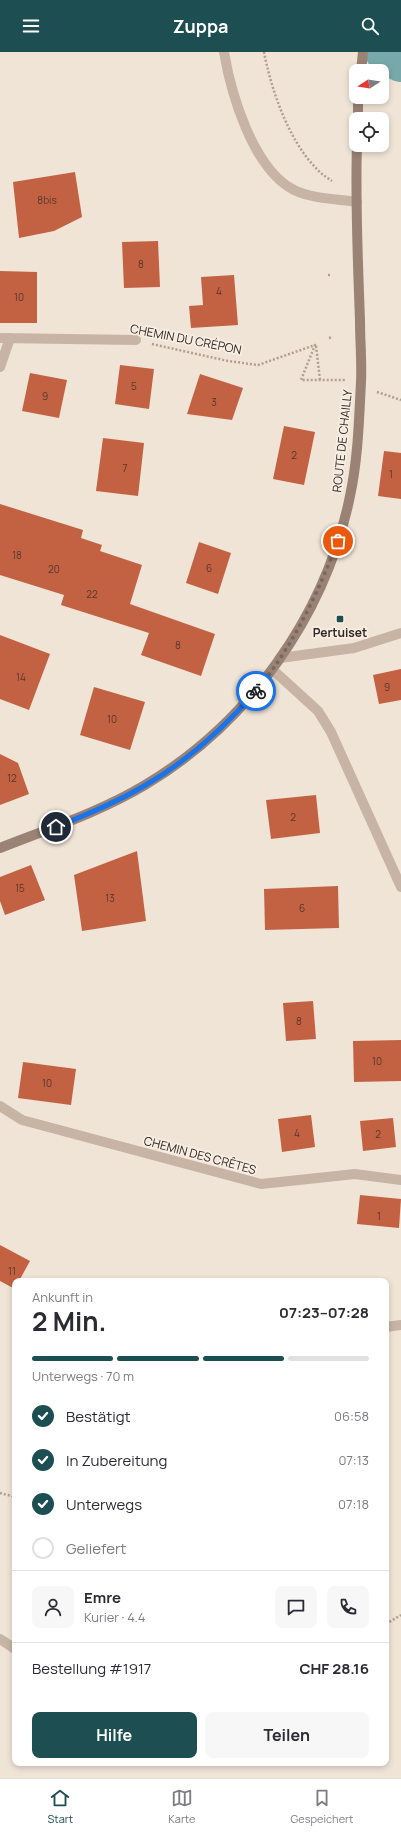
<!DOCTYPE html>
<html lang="de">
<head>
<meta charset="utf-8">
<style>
  body { margin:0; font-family:Manrope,sans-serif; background:#f7f7f7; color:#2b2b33; height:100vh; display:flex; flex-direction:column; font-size:15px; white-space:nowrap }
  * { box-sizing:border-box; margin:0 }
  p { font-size:13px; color:#7c7c81 }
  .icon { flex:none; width:22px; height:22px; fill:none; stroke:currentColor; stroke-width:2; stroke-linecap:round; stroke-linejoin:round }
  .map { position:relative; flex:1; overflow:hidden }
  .sheet { position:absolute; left:12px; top:1226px; width:377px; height:488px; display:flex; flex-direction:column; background:#fff; border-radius:8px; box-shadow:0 2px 6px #0003 }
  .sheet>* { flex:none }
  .needle { width:26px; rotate:258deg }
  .tools { position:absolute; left:349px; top:12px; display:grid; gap:8px }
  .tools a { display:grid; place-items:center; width:40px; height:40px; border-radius:8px; background:#fff; box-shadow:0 2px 6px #0003; font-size:20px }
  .pin { position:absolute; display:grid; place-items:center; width:34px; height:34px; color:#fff; margin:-17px; border:2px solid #fff; border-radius:50%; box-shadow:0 1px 4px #0007 }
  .courier { position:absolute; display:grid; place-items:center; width:40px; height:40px; margin:-20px; border:3px solid #1a73e8; border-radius:50%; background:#fff; color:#222; box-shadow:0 1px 5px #0007 }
  .summary em { font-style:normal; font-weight:700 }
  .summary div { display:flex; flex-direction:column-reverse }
  .summary { display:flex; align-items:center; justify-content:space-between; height:68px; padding:0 20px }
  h1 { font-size:26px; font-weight:700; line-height:30px }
  .bar { display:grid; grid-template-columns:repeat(4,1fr); gap:6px 4px; align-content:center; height:48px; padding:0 20px }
  .bar i { height:5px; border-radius:3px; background:#e1e1e2 }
  .bar .current { background:#1d4e52 }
  .bar p { grid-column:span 4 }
  .line { display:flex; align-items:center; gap:10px; padding:0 20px; border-top:1px solid #e1e1e2 }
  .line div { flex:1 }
  .round { display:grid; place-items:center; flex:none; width:42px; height:42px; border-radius:8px; background:#f7f7f7 }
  ol { padding:0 20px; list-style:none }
  li { display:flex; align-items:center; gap:12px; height:44px }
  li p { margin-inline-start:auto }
  li .icon { padding:4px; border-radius:50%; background:#1d4e52; color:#fff; stroke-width:4 }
  li:last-child { color:#7c7c81 }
  li i { width:22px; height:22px; border:2px solid #e1e1e2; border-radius:50% }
  .primary-button { display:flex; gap:8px; margin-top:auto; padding:8px 20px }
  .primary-button a { flex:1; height:46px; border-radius:8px; background:#1d4e52; color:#fff; font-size:16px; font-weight:700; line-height:46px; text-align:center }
  .primary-button a+a { background:#f7f7f7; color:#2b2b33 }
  header { display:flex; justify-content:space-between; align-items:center; height:52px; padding:0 20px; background:#1d4e52; color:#fff; font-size:18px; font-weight:700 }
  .tabs { display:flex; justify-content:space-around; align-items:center; height:56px; border-top:1px solid #e1e1e2; background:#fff; font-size:11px; color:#7c7c81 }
  .tabs a { display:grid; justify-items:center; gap:2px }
  .tabs .current { color:#1d4e52 }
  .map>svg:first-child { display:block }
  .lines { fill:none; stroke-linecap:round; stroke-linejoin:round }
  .river { stroke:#77a9ab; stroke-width:42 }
  .building { fill:#c26243 }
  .path { stroke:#b29e8e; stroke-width:2.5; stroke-dasharray:2 2; stroke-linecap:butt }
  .lane { stroke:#c7b4a4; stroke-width:10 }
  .street { stroke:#c7b4a4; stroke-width:10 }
  .secondary { stroke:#9a8375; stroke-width:10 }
  .done { stroke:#746a63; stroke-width:4; stroke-dasharray:0 7.2 }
  .route { stroke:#1a73e8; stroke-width:5 }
  .poi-dot { fill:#1d4e52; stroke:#f8eee3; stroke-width:1.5 }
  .labels { text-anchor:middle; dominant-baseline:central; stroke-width:3.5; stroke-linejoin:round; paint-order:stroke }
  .number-label { font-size:10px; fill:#56372c }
  .street-label { font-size:12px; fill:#322925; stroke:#f8eee3 }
  .poi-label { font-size:12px; font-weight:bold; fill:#322925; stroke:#f8eee3 }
</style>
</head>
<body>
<header><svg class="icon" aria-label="menu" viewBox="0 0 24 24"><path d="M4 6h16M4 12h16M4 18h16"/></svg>Zuppa<svg class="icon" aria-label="search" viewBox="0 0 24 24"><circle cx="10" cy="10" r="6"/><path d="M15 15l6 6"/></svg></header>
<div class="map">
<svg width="401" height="1726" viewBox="0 0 401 1726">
  <rect width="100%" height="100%" fill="#f0e4d7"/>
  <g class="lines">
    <!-- river -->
    <path class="river" d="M386,0L401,9"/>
  </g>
  <!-- building -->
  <g class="building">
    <path d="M75,120L82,165L54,179L19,186L13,130Z"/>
    <path d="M158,189L160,235L124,236L122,190Z"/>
    <path d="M0,219L37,220V271H0Z"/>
    <path d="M234,223L238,273L191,276L189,254L203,253L201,225Z"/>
    <path d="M120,313L154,317L149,357L115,352Z"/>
    <path d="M30,321L67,328L59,366L22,359Z"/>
    <path d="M200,322L243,336L232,368L187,362Z"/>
    <path d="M284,374L315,380L304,433L273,427Z"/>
    <path d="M103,386L144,391L138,444L96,439Z"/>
    <path d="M384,399L401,401V447L378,444Z"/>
    <path d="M0,452L83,478L81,486L102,493L100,499L142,513L130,552L215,582L201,624L141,603L149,581L61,553L64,543L0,523Z"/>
    <path d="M199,490L231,501L218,542L186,531Z"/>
    <path d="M0,583L50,602L29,658L0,647Z"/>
    <path d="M401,617V648L379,652L373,623Z"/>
    <path d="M94,635L145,650L130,698L80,683Z"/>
    <path d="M0,702L18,711L29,742L0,753Z"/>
    <path d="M316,743L320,781L271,787L266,748Z"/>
    <path d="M137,799L146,869L82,879L74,823Z"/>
    <path d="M31,813L45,848L5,863L0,849V825Z"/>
    <path d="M338,834L339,876L265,878L264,837Z"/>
    <path d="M313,949L316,987L286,989L283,951Z"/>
    <path d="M401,988V1029L354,1030L353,989Z"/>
    <path d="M23,1010L76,1017L71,1053L18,1046Z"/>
    <path d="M311,1063L315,1095L282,1100L278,1067Z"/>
    <path d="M393,1066L396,1095L363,1099L360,1069Z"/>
    <path d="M360,1143L401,1147L399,1176L357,1172Z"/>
    <path d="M0,1193L30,1209L19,1229H15V1237L0,1229Z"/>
  </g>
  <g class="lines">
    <!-- path -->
    <g class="path">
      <path d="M264,0C271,37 288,87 315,115C320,121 326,125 332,129"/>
      <path d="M328,223H332"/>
      <path d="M329,286L333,285"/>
      <path d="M152,292L228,309L258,313L315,293L301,328H345"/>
      <path d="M316,294L320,328"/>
      <path d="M377,340L401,348"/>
      <path d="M0,1441L15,1445"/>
      <path d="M386,1572L401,1563"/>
    </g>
    <!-- lane -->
    <g class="lane">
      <path d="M0,315L10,286"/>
      <path d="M280,606L354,596L401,581"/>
      <path d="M386,1275L401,1273"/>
    </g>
    <!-- street -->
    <g class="street">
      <path d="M224,0C231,42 253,117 294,138C313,147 337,147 357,150"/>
      <path d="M0,286L136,288"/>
      <path d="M273,618L318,659L331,680L401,835"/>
      <path d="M0,1054L22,1068L261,1132L355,1122L401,1128"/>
      <path d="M0,1587L15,1597"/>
    </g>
    <!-- secondary -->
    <g class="secondary">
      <path d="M361,19L363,0"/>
      <path d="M358,67V45"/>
      <path d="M0,796C48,777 100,760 145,733C249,671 326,563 350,444C358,407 359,368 361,330C362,310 360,289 360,269C358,210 355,151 357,93"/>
    </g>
  </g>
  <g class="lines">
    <!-- done -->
    <path class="done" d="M256,639C293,594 317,543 338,489"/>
    <!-- route -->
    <path class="route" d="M56,775C86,763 117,750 144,734C186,710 225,675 256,639"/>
  </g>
  <!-- markers -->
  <rect class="poi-dot" x="336" y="563" width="8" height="8" rx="2"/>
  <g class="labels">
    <!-- number labels -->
    <g class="number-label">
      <text x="47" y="148">8bis</text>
      <text x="141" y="212">8</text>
      <text x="219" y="239">4</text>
      <text x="19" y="245">10</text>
      <text x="134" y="334">5</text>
      <text x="45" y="344">9</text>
      <text x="214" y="350">3</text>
      <text x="294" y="403">2</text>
      <text x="125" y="416">7</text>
      <text x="391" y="422">1</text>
      <text x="17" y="503">18</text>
      <text x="209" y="516">6</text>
      <text x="54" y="517">20</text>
      <text x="92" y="542">22</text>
      <text x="178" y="593">8</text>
      <text x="21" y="625">14</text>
      <text x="387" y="635">9</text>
      <text x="112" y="667">10</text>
      <text x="12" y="726">12</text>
      <text x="293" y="765">2</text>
      <text x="20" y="836">15</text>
      <text x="110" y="846">13</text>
      <text x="302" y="856">6</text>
      <text x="299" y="969">8</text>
      <text x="377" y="1009">10</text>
      <text x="47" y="1031">10</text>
      <text x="297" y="1081">4</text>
      <text x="378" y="1082">2</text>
      <text x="379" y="1164">1</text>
      <text x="12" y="1219">11</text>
    </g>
    <!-- street labels -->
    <g class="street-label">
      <text transform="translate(186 287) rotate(11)">CHEMIN DU CRÉPON</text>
      <text transform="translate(342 389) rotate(-84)">ROUTE DE CHAILLY</text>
      <text transform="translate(200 1103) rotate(15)">CHEMIN DES CRÊTES</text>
    </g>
    <!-- poi labels -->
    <g class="poi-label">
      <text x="340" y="580">Pertuiset</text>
    </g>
  </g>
</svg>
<div class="tools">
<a><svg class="needle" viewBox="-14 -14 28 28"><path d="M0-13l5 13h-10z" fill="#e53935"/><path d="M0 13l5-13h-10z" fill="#7c7c81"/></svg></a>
<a><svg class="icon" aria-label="locate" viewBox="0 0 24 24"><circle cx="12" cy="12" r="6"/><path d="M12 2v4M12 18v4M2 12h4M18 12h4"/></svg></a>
</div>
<div class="pin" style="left:338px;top:489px;background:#ea580c"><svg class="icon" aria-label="bag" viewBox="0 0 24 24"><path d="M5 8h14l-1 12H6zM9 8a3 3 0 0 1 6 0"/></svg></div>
<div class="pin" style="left:56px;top:775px;background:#1f2937"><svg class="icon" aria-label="home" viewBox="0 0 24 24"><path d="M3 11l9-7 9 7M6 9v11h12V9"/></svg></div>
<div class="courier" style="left:256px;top:639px"><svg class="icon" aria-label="bike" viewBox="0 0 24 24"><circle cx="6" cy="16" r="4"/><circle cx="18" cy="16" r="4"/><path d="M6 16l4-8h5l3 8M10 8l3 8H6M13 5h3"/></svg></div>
<section class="sheet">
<div class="summary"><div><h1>2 Min.</h1><p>Ankunft in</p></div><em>07:23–07:28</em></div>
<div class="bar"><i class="current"></i><i class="current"></i><i class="current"></i><i></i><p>Unterwegs · 70 m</p></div>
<ol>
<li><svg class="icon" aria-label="check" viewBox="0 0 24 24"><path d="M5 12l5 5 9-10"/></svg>Bestätigt<p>06:58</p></li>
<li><svg class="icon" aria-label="check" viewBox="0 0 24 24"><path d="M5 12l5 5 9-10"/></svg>In Zubereitung<p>07:13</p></li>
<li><svg class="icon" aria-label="check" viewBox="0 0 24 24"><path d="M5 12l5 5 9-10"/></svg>Unterwegs<p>07:18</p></li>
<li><i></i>Geliefert</li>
</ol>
<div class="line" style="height:72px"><a class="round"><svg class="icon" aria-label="person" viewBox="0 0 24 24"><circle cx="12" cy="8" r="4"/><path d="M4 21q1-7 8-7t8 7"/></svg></a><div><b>Emre</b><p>Kurier · 4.4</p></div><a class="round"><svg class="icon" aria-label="chat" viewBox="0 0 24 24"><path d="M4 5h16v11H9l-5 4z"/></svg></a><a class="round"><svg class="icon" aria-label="phone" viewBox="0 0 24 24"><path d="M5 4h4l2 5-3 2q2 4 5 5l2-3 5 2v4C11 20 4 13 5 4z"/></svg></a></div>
<div class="line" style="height:52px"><div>Bestellung #1917</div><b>CHF 28.16</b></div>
<div class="primary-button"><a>Hilfe</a><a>Teilen</a></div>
</section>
</div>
<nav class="tabs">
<a class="current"><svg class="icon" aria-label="home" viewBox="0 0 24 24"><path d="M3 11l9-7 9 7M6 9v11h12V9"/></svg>Start</a>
<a><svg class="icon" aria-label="map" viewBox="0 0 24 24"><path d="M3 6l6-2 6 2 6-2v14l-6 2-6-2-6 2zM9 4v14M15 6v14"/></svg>Karte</a>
<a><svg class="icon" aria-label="saved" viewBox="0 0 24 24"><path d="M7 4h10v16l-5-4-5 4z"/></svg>Gespeichert</a>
</nav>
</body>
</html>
